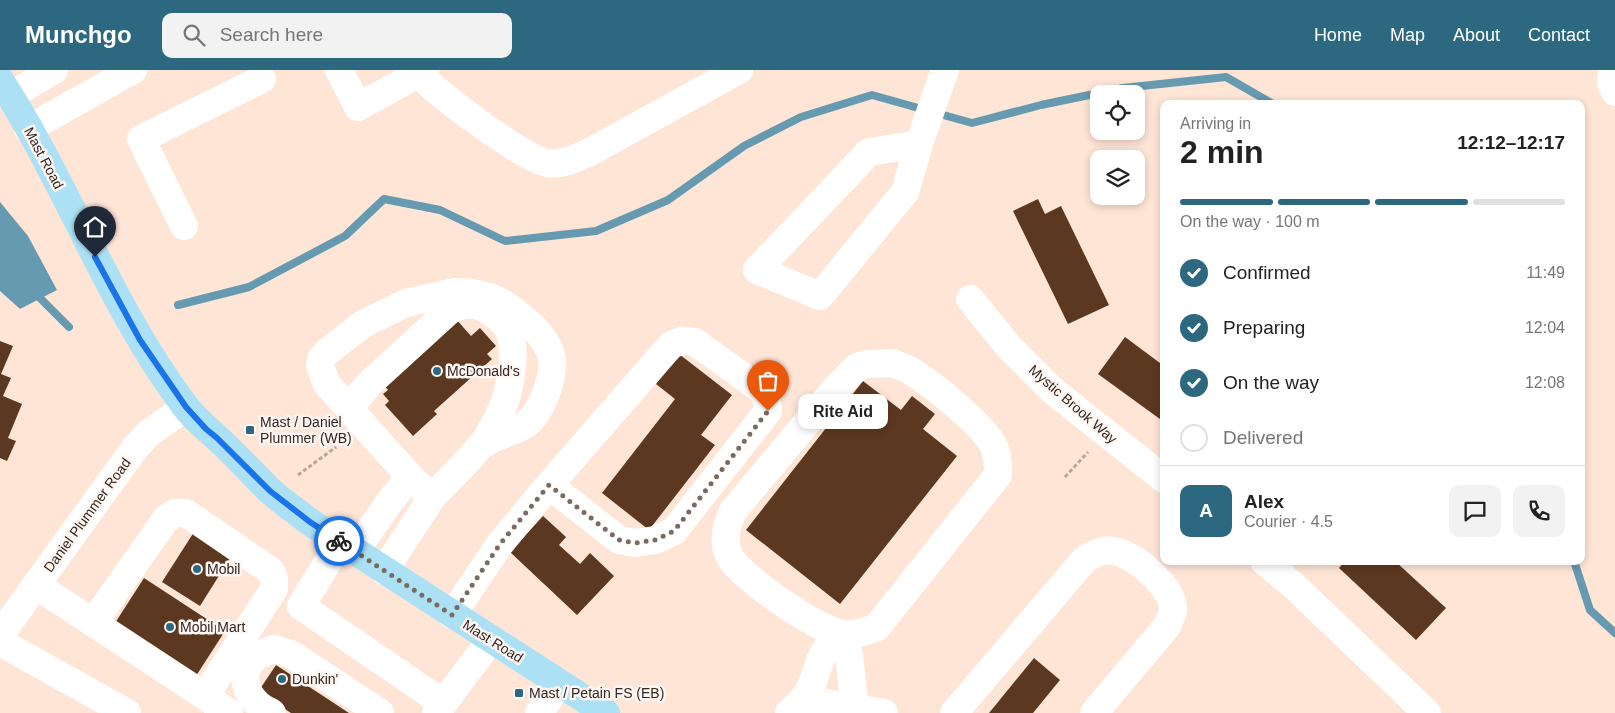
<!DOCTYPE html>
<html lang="en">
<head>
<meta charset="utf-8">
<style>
  body { margin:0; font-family:Arial,sans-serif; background:#f2f2f2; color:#222; height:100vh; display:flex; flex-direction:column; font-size:19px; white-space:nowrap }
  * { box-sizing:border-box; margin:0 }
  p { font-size:16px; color:#767676 }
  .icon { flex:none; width:28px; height:28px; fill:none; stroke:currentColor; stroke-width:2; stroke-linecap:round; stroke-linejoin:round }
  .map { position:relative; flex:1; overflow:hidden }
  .details { position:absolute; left:1160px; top:30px; width:425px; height:465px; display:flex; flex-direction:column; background:#fff; border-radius:10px; box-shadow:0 2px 8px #0003 }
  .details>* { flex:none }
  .fabs { position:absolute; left:1090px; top:15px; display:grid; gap:10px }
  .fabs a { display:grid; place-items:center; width:55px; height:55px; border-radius:10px; background:#fff; box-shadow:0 2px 8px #0003; font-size:25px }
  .pin { position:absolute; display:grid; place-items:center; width:42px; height:42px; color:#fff; margin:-51px -21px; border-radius:50% 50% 50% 0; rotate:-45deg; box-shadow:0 0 5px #0007 }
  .pin .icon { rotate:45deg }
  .courier { position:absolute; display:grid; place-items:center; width:50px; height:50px; margin:-25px; border:4px solid #1a73e8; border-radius:50%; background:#fff; color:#222; box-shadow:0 1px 6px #0007 }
  .bubble { position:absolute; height:35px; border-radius:10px; background:#fff; box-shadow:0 2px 8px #0003; font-size:16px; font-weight:700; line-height:35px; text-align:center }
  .headline em { font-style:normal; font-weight:700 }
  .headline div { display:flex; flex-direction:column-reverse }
  .headline { display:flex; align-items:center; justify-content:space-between; height:85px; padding:0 20px }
  h1 { font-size:32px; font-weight:700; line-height:38px }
  .bar { display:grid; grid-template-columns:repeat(4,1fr); gap:8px 5px; align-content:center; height:60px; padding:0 20px }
  .bar i { height:6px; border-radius:4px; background:#e0e0e0 }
  .bar .selected { background:#2c6980 }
  .bar p { grid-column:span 4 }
  .line { display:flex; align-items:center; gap:12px; padding:0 20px; border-top:1px solid #e0e0e0 }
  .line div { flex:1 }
  .round { display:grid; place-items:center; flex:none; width:52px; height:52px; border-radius:10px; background:#f2f2f2 }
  ol { padding:0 20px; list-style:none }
  li { display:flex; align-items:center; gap:15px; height:55px }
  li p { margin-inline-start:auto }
  li .icon { padding:5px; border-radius:50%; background:#2c6980; color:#fff; stroke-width:4 }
  li:last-child { color:#767676 }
  li i { width:28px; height:28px; border:2px solid #e0e0e0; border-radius:50% }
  header { display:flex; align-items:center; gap:30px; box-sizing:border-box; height:70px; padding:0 25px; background:#2c6980; color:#fff }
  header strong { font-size:24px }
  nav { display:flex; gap:28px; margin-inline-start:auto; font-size:18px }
  .search { width:350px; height:45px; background:#f2f2f2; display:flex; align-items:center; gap:12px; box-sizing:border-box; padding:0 18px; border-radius:10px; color:#767676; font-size:19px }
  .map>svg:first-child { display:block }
  .water { fill:#659ab0 }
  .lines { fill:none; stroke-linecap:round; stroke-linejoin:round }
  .stream { stroke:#659ab0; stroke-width:8 }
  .building { fill:#5d3820 }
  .path { stroke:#baa599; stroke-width:3; stroke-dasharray:4 2.5; stroke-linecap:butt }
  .minor { stroke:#fff; stroke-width:28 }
  .major { stroke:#ace1f5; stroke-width:28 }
  .done { stroke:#7a6a60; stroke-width:5; stroke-dasharray:0 9 }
  .route { stroke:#1a73e8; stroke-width:6 }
  .poi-dot { fill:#2c6980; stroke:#fdf6f2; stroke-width:2 }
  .labels { text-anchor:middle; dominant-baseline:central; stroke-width:5; stroke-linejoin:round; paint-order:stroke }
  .street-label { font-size:14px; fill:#332720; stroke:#fdf6f2 }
  .poi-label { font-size:14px; fill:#332720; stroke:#fdf6f2; text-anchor:start }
</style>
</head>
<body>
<header>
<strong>Munchgo</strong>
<div class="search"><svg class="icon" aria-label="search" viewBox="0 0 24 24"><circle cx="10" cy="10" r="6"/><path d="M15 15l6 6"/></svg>Search here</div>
<nav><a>Home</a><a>Map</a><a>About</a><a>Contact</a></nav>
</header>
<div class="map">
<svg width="1615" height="643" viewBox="0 0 1615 643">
  <rect width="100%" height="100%" fill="#fee5d6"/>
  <!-- water -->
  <path class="water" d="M0,132L28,166L57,220L20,239L0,221Z"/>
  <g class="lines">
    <!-- stream -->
    <g class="stream">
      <path d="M34,222L69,257"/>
      <path d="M178,235L249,217L345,166L384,129L440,140L505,171L596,161L668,130L744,76L801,47L872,25L972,53L1041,35L1123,18L1226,7L1273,34"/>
      <path d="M1574,491L1590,540L1615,563"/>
    </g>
  </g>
  <!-- building -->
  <g class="building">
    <path d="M1038,129L1045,144L1061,136L1109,235L1068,254L1013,141Z"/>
    <path d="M456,249L471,266L480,258L496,276L487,284L492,289L434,341L437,344L413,366L385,335L389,331L383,324L388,320L383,314Z"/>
    <path d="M1125,267L1164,296V352L1098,304Z"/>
    <path d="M0,271L13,276L1,304L11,308L3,326L22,334L8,368L16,371L7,391L0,388Z"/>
    <path d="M679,284L732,325L701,365L715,375L649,460L602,423L675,329L656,314Z"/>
    <path d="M863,311L901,340L912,326L935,344L923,359L957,386L840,534L746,460Z"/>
    <path d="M543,446L566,467L559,475L580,494L590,483L614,506L577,545L510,482Z"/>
    <path d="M194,462L232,485L200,536L162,512Z"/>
    <path d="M1345,491H1395L1446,538L1416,570L1339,498Z"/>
    <path d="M144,508L225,561L196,606L115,553Z"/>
    <path d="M1034,588L1060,610L1033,643H989Z"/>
    <path d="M276,595L349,643H291L258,622Z"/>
  </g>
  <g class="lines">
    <!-- path -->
    <g class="path">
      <path d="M298,405L336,377"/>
      <path d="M1065,407L1088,382"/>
    </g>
    <!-- minor -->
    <g class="minor">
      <path d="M339,0L358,37L425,0"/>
      <path d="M416,0C429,19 526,90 547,93C561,96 576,88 588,83L739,0"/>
      <path d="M1612,0L1611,14L1615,22"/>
      <path d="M10,26L54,0"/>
      <path d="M28,59L133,0"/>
      <path d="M919,74L869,82L757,200L820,226L905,122L919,74L945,0"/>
      <path d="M184,156L141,69L262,9"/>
      <path d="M455,222C491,222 506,233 532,256C540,264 548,274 551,285C556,304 542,342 526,354C514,362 497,365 485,373C479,376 474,384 469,389C457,402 444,415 432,427L410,407L327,314L320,296L321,289L327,282L363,254L406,233Z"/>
      <path d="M970,229L1009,277L1052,320L1164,409"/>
      <path d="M893,293C899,296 906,298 911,301C932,314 982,354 993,375C998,384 998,394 998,405L877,557C866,562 855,565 843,564C819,561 738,506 729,485C722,469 727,455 733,441L836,318L857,297L867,294Z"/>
      <path d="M349,338L369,314L449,241C463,233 475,232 489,241C496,246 504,251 508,259C518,277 510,321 502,339C497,350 490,362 484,373"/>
      <path d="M340,472L301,536L443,633"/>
      <path d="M355,481L391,430L410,407"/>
      <path d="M1264,491L1293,515L1427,643"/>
      <path d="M384,501L432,427"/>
      <path d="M36,515L205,626"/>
      <path d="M452,545L500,474L549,415L671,275L681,271L695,272L763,321L767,330L768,341L674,461L655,470L635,473L619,470L549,415"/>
      <path d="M93,553L166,449L175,443H186L271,501L274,509V519L205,626L229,643"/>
      <path d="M842,564L849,585L855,638L848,643"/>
      <path d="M0,565L135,378L149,363L186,337"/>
      <path d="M0,572L127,643"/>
      <path d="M803,629L884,643"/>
      <path d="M272,643C267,640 260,637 256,632C245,622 240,601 253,590C258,584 266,582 274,579L291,584L380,643"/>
      <path d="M436,643L491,570"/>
      <path d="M539,643L560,613"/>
      <path d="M789,643C793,639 799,634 803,630C821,607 813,583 842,564"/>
      <path d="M954,643L1085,489C1094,484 1102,479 1113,481C1134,483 1174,518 1173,540C1172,545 1169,550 1168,555L1094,643"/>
    </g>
    <!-- major -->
    <path class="major" d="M0,10C68,115 109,235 185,336C194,348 206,358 217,368C235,384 251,402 268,419C281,431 296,441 310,452L606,643"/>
  </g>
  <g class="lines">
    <!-- done -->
    <path class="done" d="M339,471L452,545L500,474L549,415L619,470L635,473L655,470L674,461L768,341"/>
    <!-- route -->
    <path class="route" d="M95,187L140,270L186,337L206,359L217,368L270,421L310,452L339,471"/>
  </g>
  <!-- markers -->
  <g class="poi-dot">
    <circle cx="437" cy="301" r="5"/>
    <rect x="245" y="355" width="10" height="10" rx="2.5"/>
    <circle cx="197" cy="499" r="5"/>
    <circle cx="170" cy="557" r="5"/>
    <circle cx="282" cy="609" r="5"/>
    <rect x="514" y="618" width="10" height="10" rx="2.5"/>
  </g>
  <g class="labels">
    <!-- street labels -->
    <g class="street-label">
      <text transform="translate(44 88) rotate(62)">Mast Road</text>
      <text transform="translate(1073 334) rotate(41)">Mystic Brook Way</text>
      <text transform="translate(87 445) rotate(-54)">Daniel Plummer Road</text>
      <text transform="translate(493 571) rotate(32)">Mast Road</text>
    </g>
    <!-- poi labels -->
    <g class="poi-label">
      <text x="447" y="301">McDonald's</text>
      <text x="260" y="352">Mast / Daniel<tspan x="260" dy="16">Plummer (WB)</tspan></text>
      <text x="207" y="499">Mobil</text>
      <text x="180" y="557">Mobil Mart</text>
      <text x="292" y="609">Dunkin'</text>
      <text x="529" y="623">Mast / Petain FS (EB)</text>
    </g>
  </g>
</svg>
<div class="fabs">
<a><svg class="icon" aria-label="locate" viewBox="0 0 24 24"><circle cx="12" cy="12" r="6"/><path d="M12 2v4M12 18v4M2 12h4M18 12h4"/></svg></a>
<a><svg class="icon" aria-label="layers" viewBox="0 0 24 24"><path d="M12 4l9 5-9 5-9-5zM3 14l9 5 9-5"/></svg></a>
</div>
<div class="pin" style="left:768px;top:341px;background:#ea580c"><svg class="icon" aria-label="bag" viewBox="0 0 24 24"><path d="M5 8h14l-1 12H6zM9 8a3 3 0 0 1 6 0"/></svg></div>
<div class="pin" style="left:95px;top:187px;background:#1f2937"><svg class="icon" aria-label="home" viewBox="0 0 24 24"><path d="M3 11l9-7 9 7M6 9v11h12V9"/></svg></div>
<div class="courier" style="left:339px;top:471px"><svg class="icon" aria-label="bike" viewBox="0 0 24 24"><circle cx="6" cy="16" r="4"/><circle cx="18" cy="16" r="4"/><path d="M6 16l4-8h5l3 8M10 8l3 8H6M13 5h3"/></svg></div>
<div class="bubble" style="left:798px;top:324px;width:90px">Rite Aid</div>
<section class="details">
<div class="headline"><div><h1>2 min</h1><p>Arriving in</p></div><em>12:12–12:17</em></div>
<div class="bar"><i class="selected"></i><i class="selected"></i><i class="selected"></i><i></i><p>On the way · 100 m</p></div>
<ol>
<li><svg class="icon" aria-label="check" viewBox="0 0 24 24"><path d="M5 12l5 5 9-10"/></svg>Confirmed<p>11:49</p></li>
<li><svg class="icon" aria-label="check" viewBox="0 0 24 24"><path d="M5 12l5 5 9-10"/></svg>Preparing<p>12:04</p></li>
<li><svg class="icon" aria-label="check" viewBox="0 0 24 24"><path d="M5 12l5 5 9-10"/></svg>On the way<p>12:08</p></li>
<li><i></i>Delivered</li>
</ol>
<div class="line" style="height:90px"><b class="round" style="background:#2c6980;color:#fff">A</b><div><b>Alex</b><p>Courier · 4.5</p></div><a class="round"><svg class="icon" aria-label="chat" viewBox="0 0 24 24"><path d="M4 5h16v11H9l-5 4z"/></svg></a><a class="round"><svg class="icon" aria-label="phone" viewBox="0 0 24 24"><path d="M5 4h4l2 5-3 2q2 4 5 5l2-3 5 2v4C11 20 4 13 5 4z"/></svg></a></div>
</section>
</div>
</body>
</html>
